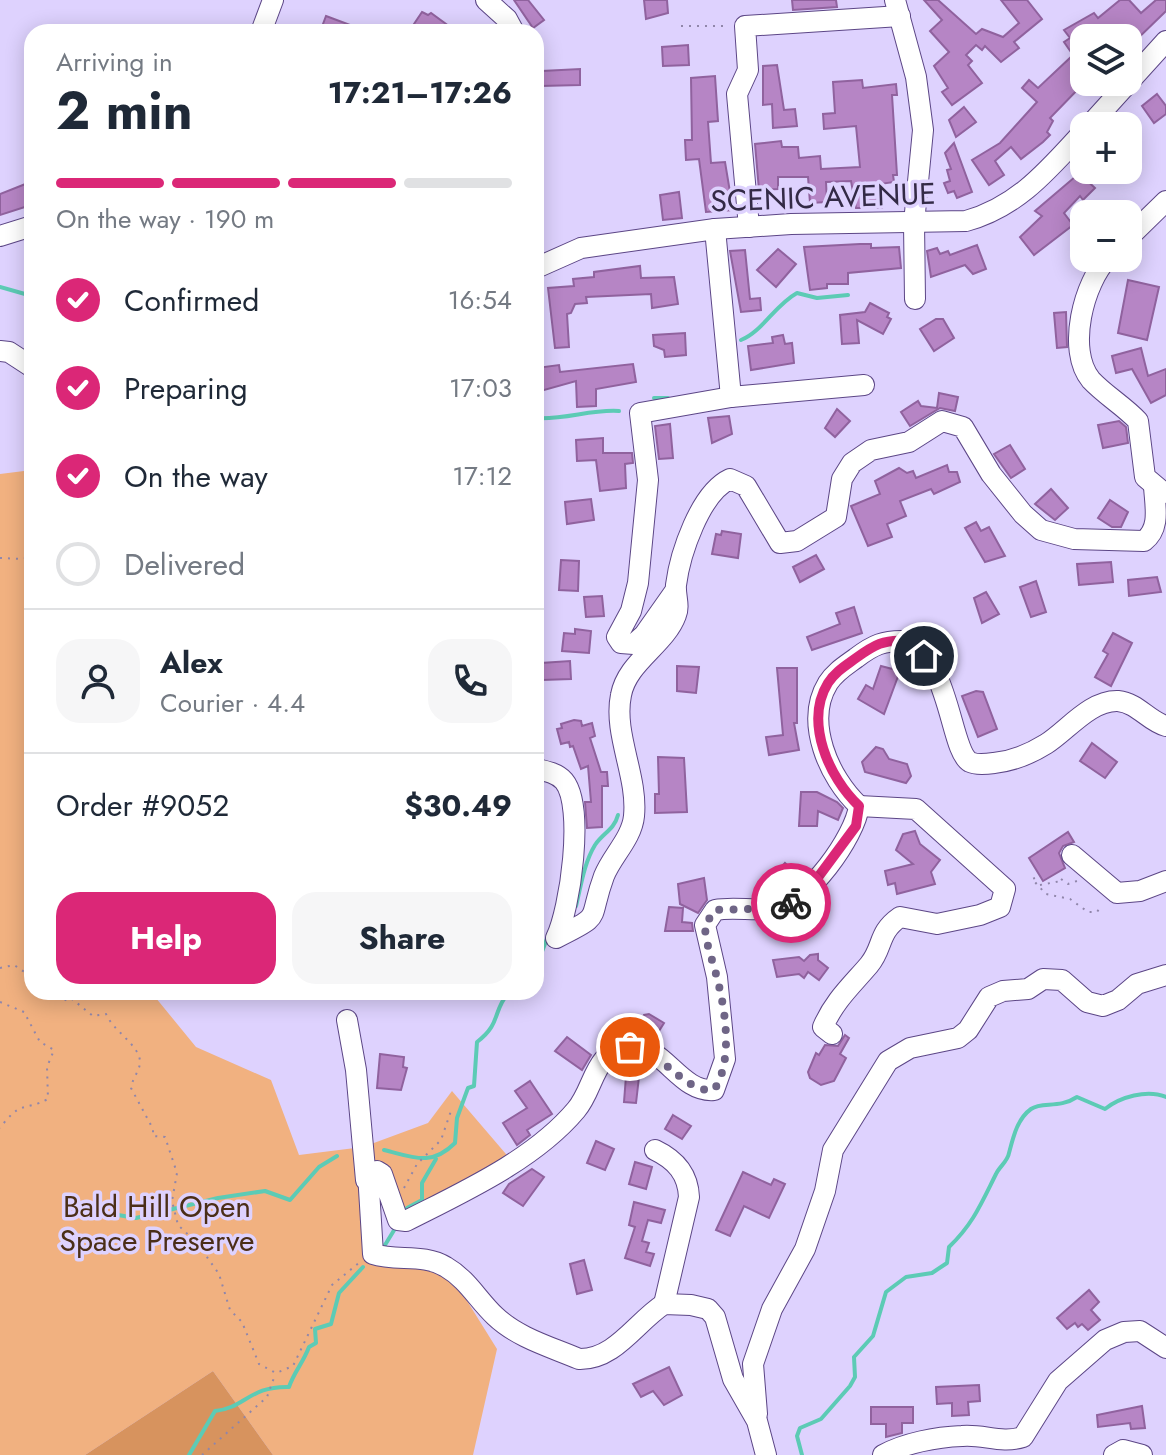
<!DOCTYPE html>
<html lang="en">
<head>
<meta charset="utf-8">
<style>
  body { margin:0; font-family:Jost,sans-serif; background:#f6f6f7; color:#1f2937; height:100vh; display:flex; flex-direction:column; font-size:30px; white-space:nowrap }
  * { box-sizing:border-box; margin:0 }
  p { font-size:26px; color:#747a83 }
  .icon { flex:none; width:44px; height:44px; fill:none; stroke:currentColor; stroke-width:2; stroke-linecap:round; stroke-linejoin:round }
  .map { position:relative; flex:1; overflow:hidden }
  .drawer { position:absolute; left:24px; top:24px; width:520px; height:976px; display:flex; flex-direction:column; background:#fff; border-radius:24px; box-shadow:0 4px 20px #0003 }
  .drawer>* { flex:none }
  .tools { position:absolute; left:1070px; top:24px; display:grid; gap:16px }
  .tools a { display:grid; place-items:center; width:72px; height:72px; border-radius:16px; background:#fff; box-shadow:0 4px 20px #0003; font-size:40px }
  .pin { position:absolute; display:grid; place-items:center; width:68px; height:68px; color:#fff; margin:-34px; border:4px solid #fff; border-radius:50%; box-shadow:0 2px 8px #0007 }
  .courier { position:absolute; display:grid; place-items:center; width:80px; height:80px; margin:-40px; border:6px solid #db2777; border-radius:50%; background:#fff; color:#222; box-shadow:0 2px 10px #0007 }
  .overview em { font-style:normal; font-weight:700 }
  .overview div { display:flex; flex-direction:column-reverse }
  .overview { display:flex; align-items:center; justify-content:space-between; height:136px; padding:0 32px }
  h1 { font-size:52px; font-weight:700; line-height:60px }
  .bar { display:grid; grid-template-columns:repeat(4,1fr); gap:12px 8px; align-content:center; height:96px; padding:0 32px }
  .bar i { height:10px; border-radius:6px; background:#e0e1e3 }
  .bar .selected { background:#db2777 }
  .bar p { grid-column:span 4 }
  .line { display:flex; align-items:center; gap:20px; padding:0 32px; border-top:2px solid #e0e1e3 }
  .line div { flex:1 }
  .round { display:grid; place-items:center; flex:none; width:84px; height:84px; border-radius:24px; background:#f6f6f7 }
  ol { padding:0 32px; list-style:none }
  li { display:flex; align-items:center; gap:24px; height:88px }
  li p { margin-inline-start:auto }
  li .icon { padding:8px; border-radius:50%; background:#db2777; color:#fff; stroke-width:4 }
  li:last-child { color:#747a83 }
  li i { width:44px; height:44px; border:4px solid #e0e1e3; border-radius:50% }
  .button { display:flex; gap:16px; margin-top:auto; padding:16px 32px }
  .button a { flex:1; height:92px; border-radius:24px; background:#db2777; color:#fff; font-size:32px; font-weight:700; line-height:92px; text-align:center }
  .button a+a { background:#f6f6f7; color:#1f2937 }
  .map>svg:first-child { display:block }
  .green { fill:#f1b180 }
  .forest { fill:#d7935e }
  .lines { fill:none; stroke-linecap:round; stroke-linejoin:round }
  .stream { stroke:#5ccbb5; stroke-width:4 }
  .building { fill:#b685c5; stroke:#90629e; stroke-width:2 }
  .minor-casing { stroke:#5c4686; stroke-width:22 }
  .path { stroke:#9086aa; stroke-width:2; stroke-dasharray:2 6; stroke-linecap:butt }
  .minor { stroke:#fff; stroke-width:20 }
  .done { stroke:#6f6586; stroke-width:8; stroke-dasharray:0 14.4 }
  .route { stroke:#db2777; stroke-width:10 }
  .labels { text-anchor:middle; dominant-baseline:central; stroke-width:7; stroke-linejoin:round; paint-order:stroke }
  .street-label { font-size:30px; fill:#332a46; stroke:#ded2fe }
  .park-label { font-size:30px; fill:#4b2e17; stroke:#ded2fe }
</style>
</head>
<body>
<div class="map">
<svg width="1166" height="1455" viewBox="0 0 1166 1455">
  <rect width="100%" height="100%" fill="#ded2fe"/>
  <!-- green -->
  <path class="green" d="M32,470V992H151L196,1047L271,1080L299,1155L363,1147L428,1123L452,1091L512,1161L406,1221L382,1174L372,1252L446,1267L497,1349L473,1455H273L213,1371L85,1455H0V474Z"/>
  <!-- forest -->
  <path class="forest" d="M213,1371L273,1455H85Z"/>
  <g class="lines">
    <!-- stream -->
    <g class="stream">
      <path d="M0,287L32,296"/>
      <path d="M741,340C762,332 775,305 797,293L817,298L848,295"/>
      <path d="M654,398H668"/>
      <path d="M536,418C565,420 591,409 619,411"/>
      <path d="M576,906C581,886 584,863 595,845C603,833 614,830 618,815"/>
      <path d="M536,967L548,936"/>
      <path d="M384,1150C413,1157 431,1167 455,1143L457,1118L468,1088L474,1086L477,1042C502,1023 492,1011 509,992"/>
      <path d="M407,1208L422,1200V1183L436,1159"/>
      <path d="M118,1215L136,1218L218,1198L265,1191L290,1200L319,1167L337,1156"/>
      <path d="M385,1245L396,1227"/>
      <path d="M189,1455L215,1411C245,1408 249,1386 289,1387C294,1372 303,1363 309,1347L316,1343L315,1329L331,1324L339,1293L363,1267"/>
      <path d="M802,1455L797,1436L800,1428L821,1419L850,1386L855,1377L854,1357L873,1336L886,1292L906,1277L932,1273L947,1263L949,1247C973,1224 981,1204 996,1174C999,1167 1008,1161 1009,1153C1013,1138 1017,1119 1031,1109C1042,1101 1059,1109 1077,1097L1105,1109C1120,1097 1147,1089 1166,1097"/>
    </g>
  </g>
  <!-- building -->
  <g class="building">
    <path d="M514,0H528L544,20L533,28Z"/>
    <path d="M644,0H667L668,13L646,19Z"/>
    <path d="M792,0H836L837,7L793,10Z"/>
    <path d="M924,0H938L976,34L982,29L1003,37L1019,23L1001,0H1027L1042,19L1014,42L1019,48L1001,62L985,46L982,50L976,45L966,55L972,61L968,65L982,83L952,105L942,92L948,88L934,66L949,52L930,31L942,20Z"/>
    <path d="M1120,0H1129L1141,13L1156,0H1166V11L1128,48V38H1084V83L1050,118L1053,121L1047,132L1050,135L1043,142L1021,159L1011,147L995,161L1004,175L989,185L972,160L1000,143L1037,102L1022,88L1029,80L1038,88L1073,55L1064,42L1070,38L1064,30L1094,13L1098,18Z"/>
    <path d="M422,12L428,15L431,13L457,32H426L414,24Z"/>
    <path d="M326,16L366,31V32H320Z"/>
    <path d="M688,45L689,65L663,66L662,47Z"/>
    <path d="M777,65L784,110L795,109L797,126L773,128L772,104L763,105V66Z"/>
    <path d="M580,69V85L541,86L542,71Z"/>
    <path d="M715,76L718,121L708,122L711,163L725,162L733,210L706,212L699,159L686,160L685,140H692L691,78Z"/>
    <path d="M862,80L863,88L896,84L897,95H892L897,175H893L894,182L880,184L882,208H856L851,181L826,182L827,202L810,203L808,177H778V189L759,190L755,144L781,141L782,147H798L799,158L820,156L821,169L860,167L856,126L824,129L823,114L835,113L833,82Z"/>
    <path d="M1157,94L1166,106V114L1154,123L1142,106Z"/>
    <path d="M964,107L976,122L956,137L949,120Z"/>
    <path d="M954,143L972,192L957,198L954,191L948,193L944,183L950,181L947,170L951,169L945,153Z"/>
    <path d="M1076,176L1079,179L1082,176L1095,188L1083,200L1080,196L1064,213L1073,225L1034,255L1020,237L1042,216L1035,211Z"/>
    <path d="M28,183L31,205L0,215V194Z"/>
    <path d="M679,192L682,218L663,220L660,195Z"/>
    <path d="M860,244H871V248L899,247L901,268L848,273V284H827V288L810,290L804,247Z"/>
    <path d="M977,245L986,269L973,274L965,265L931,277L927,251L937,248L940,254L948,251L950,255Z"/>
    <path d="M778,249L796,264L776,287L757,270Z"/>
    <path d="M745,250L750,299L760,298L761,310L741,312L730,251Z"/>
    <path d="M640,266L641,278L674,277L678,304L652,308L651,294L586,297L587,303L575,304L571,313L567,314L569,347L555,348L548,288L574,286L573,279L594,277V272Z"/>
    <path d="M1128,280L1159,287L1147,340L1118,333Z"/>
    <path d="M870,303L889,313L887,317L891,319L883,334L857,320L859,343L842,344L840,315L865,312Z"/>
    <path d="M1066,312L1067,347L1057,348L1054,313Z"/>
    <path d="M936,319H943L954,338L934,351L920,329Z"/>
    <path d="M685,333L686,355L665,357L664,350L654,346L653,335Z"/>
    <path d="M783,335L785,344L792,343L794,363L751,370L748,346L773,343L772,337Z"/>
    <path d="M1141,348L1148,376L1166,369V395L1151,403L1132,369L1116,373L1112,356Z"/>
    <path d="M633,364L636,382L596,389V406L577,407L576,381L537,392L536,368L559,365L560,372Z"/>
    <path d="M939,393L958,397L955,411L940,408L910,426L901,412L918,401L921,406L937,408Z"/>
    <path d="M837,409L850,421L835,437L825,428Z"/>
    <path d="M729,416L732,434L712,443L708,418Z"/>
    <path d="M1119,421L1126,427L1128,443L1103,448L1098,425Z"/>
    <path d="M670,424L673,458L659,459L655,426Z"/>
    <path d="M603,438V453H632L633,463L625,464L626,488L600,491L596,460L577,461L576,440Z"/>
    <path d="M1010,445L1025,469L1011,478L994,454Z"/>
    <path d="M947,465L949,472H957L960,482L934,494L931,489L900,501L906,516L887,524L892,537L868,546L851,506L880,494L875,481L899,468L907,473L913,471L916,478Z"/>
    <path d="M1051,489L1068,508L1055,520L1035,504Z"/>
    <path d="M591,499L594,520L567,524L565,502Z"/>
    <path d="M1110,500L1128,512L1121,527H1112L1098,518Z"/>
    <path d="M976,522L981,531L989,527L1005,556L985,562L965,528Z"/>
    <path d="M722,531L741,534L738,558L712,554L716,534L721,535Z"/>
    <path d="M816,555L824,569L800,582L793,567Z"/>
    <path d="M561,560L579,561L578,591L559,590Z"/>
    <path d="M1111,562L1113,582L1079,585L1077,564Z"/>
    <path d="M1157,577L1161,592L1129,596L1128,580Z"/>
    <path d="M1036,581L1046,612L1031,617L1020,587Z"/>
    <path d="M986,592L999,614L982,623L974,598Z"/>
    <path d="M602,596L604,616L586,617L584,597Z"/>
    <path d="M854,607L862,633L812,650L807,637L840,624L836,613Z"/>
    <path d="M575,629L591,631L589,653L562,651L564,633L575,634Z"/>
    <path d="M1113,633L1132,643L1111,686L1095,677L1108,654L1103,651Z"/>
    <path d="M570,661L571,679L542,680L541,663Z"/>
    <path d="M677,666L699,667L696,693L677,691Z"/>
    <path d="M881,666L900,671L884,714L858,699L866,685L873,689Z"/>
    <path d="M777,668H797V723H794L799,750L769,755L766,737L783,735Z"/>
    <path d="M976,691L983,692L997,729L978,737L962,696Z"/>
    <path d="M574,720L581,721L582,726L592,723L595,736L590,738L601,772H607L608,786H602V827L587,828L585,802H591L588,766L581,769L573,746L570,747L569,742L561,744L557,729L562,728L561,724Z"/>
    <path d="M1092,743L1117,762L1105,778L1080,761Z"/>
    <path d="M876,747L883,749L889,759L907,764L911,776L906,783L865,772L862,762Z"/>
    <path d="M658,757L684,758L687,812L655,813V794H659Z"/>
    <path d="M801,792H817L837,802L843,808L838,820L818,811L817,826H799Z"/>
    <path d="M915,831L920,844L940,860L931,872L935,884L897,894L895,883L888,885L885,871L913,864L896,850L903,834Z"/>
    <path d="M1068,832L1074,842L1063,846L1059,853L1065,868L1043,881L1029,858Z"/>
    <path d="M785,863L799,875L782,892L769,881Z"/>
    <path d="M704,878L707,900L698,913L680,904L678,884Z"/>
    <path d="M669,907L683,908L682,922L692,923L693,931H665Z"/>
    <path d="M818,954V960L828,968L819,980L808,972L804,978L799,974L777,977L773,960L799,957L804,961L810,955Z"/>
    <path d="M649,1014L664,1023L654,1039L636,1029L644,1015Z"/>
    <path d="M845,1035L849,1038L840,1054L846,1058L834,1081L821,1085L810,1078L808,1072L816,1053L819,1055L825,1045L838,1046Z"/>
    <path d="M567,1037L591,1055L582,1070L555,1051Z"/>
    <path d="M380,1054L404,1057L403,1067L407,1068L401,1090L377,1088Z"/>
    <path d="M626,1076L639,1077L636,1103L624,1102Z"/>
    <path d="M530,1081L552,1114L527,1130L530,1135L517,1145L503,1123L527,1108L515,1091Z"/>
    <path d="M673,1115L691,1126L682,1139L665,1129Z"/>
    <path d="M596,1141L614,1149L605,1170L587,1163Z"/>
    <path d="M635,1162L652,1167L646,1189L629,1184Z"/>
    <path d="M532,1169L544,1177L523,1206L503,1193L509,1184Z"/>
    <path d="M743,1172L771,1185L774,1179L785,1184L769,1218L744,1206L730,1236L716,1230Z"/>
    <path d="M634,1202L665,1210L661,1223L648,1220L642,1241L649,1243L646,1252L654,1254L650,1266L625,1258L635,1227L629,1225Z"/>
    <path d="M584,1260L592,1290L577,1294L570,1264Z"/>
    <path d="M1089,1290L1099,1302L1091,1310L1100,1320L1088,1330L1082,1324L1078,1327L1075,1323L1067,1329L1057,1318Z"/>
    <path d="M669,1367L682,1395L664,1405L653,1391L641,1397L633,1384Z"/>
    <path d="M979,1385L980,1401L968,1402L969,1415L952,1416V1403L937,1404L936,1387Z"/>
    <path d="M1142,1406L1145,1428L1131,1429L1130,1423L1098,1427L1097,1415Z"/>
    <path d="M871,1407H913V1423H902V1433L886,1437V1424H871Z"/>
  </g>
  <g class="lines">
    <defs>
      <g id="minor">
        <path d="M486,0L507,19L514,32"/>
        <path d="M895,0L916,77L923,130L914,223L915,299"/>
        <path d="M261,32L273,0"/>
        <path d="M1089,126L1166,41"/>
        <path d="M749,227L737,94L748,70L745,26L900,16"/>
        <path d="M715,229L731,397"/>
        <path d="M0,236L32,226"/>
        <path d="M1128,238L1166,201"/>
        <path d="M1108,258C1084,282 1066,350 1091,380C1105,395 1124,406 1138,421L1145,477L1164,493"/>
        <path d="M536,268L581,248L715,229L791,224L966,221C1018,207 1049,169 1084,131"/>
        <path d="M0,351L9,352L32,367"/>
        <path d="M675,591L644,635L634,644L621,643L617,637L631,611L638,583L648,480L640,413L731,397L864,385"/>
        <path d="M536,769C546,771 557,773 564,781C585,806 570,910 556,938C605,914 587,922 604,876C612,856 632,838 634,816C638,776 613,734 621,695C627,662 665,645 676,615C680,606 675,595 676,585C680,554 700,493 730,479L746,486L780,543L797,541L836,517L842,479L852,463L871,450L909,442L942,421L963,427L991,474L1023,514L1041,530L1074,539L1144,541C1161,528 1155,506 1154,486"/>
        <path d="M1072,855L1117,893L1140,891L1166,881"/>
        <path d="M347,1020L356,1070L366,1180"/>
        <path d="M832,1034L823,1027C834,1001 852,985 869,965C884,947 877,933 900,917L937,924L980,915L1000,907L1005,889L916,809L859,806"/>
        <path d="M655,1150C676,1160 688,1174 689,1197L664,1304"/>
        <path d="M757,1414L753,1364L772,1309L805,1249L825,1191L833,1150L888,1061L910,1048L958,1038L968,1030L989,997L1003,991L1028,989L1043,979L1062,980L1087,1002L1103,1006L1118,1000L1137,984L1166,975"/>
        <path d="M766,1455L757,1421L733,1379L715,1317L708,1309L691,1305L664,1304C636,1322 615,1360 579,1359C551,1347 518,1338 495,1316C478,1300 467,1279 446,1267C423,1253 397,1262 373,1254L368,1173L377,1171L382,1174L398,1220L406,1221C463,1192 534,1160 576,1110C595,1088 593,1051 629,1047C664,1043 679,1093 714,1090L725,1059L717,977L705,925L715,910C735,906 756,912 776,908C808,902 855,837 859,806C829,778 804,722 828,683C835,672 845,666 856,658C873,645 884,640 906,641C951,661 950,751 970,762C976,765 987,764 994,763C1013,761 1030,754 1046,744C1067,731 1090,700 1118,701C1138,703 1148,721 1166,726"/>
        <path d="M883,1455C905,1443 936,1437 962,1436C984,1434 1001,1444 1023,1437L1058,1381L1105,1340L1124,1332L1140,1331L1166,1348"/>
        <path d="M1114,1455L1123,1450L1142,1455"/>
      </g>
    </defs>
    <!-- minor casing -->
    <use href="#minor" class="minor-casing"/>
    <!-- path -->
    <g class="path">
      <path d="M681,26H728"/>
      <path d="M0,558L23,559L32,556"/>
      <path d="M1035,878L1032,879L1046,894L1070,899L1088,912H1097L1102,905"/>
      <path d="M1061,879L1068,884L1077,881"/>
      <path d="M1040,885L1061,881"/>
      <path d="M0,968L14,965L32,977"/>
      <path d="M61,992L66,1001L72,999L93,1016L106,1014C113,1031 141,1046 140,1063C139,1072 132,1079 131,1088L153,1129V1136L165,1137L177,1173L172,1201L178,1225L197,1243L219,1274L230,1310L242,1322L259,1364L276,1373L293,1366L332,1285L360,1262"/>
      <path d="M0,1002L24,1012L40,1042L54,1050L47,1067L48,1099C22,1112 21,1100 0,1128"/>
      <path d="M404,1188L417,1164L441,1140L452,1108"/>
      <path d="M202,1455L267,1397L275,1375"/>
    </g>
    <!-- minor -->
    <use href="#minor" class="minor"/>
  </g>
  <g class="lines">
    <!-- done -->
    <path class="done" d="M630,1047C664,1051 683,1093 714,1090C734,1060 725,1007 716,974C712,958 705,942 705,925L715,910L775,908L791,903"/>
    <!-- route -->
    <path class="route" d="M791,903L816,880L856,826L859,806C829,778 804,722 828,683C835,672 845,666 856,658C874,645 884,639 906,641L924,656"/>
  </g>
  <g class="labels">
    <!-- street labels -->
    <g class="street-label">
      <text transform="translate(823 197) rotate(-2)">SCENIC AVENUE</text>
    </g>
    <!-- park labels -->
    <g class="park-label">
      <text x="157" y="1206">Bald Hill Open<tspan x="157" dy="34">Space Preserve</tspan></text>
    </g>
  </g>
</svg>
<div class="tools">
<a><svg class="icon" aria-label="layers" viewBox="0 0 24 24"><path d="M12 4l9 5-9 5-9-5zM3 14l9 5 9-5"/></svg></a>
<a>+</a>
<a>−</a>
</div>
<div class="pin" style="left:630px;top:1047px;background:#ea580c"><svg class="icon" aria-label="bag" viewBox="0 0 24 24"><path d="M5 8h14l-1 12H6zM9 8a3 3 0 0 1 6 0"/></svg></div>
<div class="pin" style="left:924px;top:656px;background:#1f2937"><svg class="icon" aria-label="home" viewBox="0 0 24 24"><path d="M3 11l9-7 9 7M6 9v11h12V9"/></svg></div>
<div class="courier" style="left:791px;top:903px"><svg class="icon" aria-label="bike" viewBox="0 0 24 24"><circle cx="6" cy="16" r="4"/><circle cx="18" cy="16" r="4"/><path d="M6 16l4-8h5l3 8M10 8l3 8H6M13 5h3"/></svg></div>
<section class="drawer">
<div class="overview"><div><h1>2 min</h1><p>Arriving in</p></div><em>17:21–17:26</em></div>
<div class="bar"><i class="selected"></i><i class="selected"></i><i class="selected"></i><i></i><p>On the way · 190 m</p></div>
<ol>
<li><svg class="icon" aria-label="check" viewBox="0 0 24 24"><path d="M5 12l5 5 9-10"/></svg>Confirmed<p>16:54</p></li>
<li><svg class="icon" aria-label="check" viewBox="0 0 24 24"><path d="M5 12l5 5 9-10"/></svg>Preparing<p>17:03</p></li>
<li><svg class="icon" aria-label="check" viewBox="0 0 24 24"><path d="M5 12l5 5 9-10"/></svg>On the way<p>17:12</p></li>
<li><i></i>Delivered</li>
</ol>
<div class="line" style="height:144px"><a class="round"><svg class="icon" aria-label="person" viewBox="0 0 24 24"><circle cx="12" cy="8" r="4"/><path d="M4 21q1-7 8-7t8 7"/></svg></a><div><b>Alex</b><p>Courier · 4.4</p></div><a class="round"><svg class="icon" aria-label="phone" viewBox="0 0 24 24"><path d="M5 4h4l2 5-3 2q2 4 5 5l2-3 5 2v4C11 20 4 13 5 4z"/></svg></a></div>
<div class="line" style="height:104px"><div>Order #9052</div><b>$30.49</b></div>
<div class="button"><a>Help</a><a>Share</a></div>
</section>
</div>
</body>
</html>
